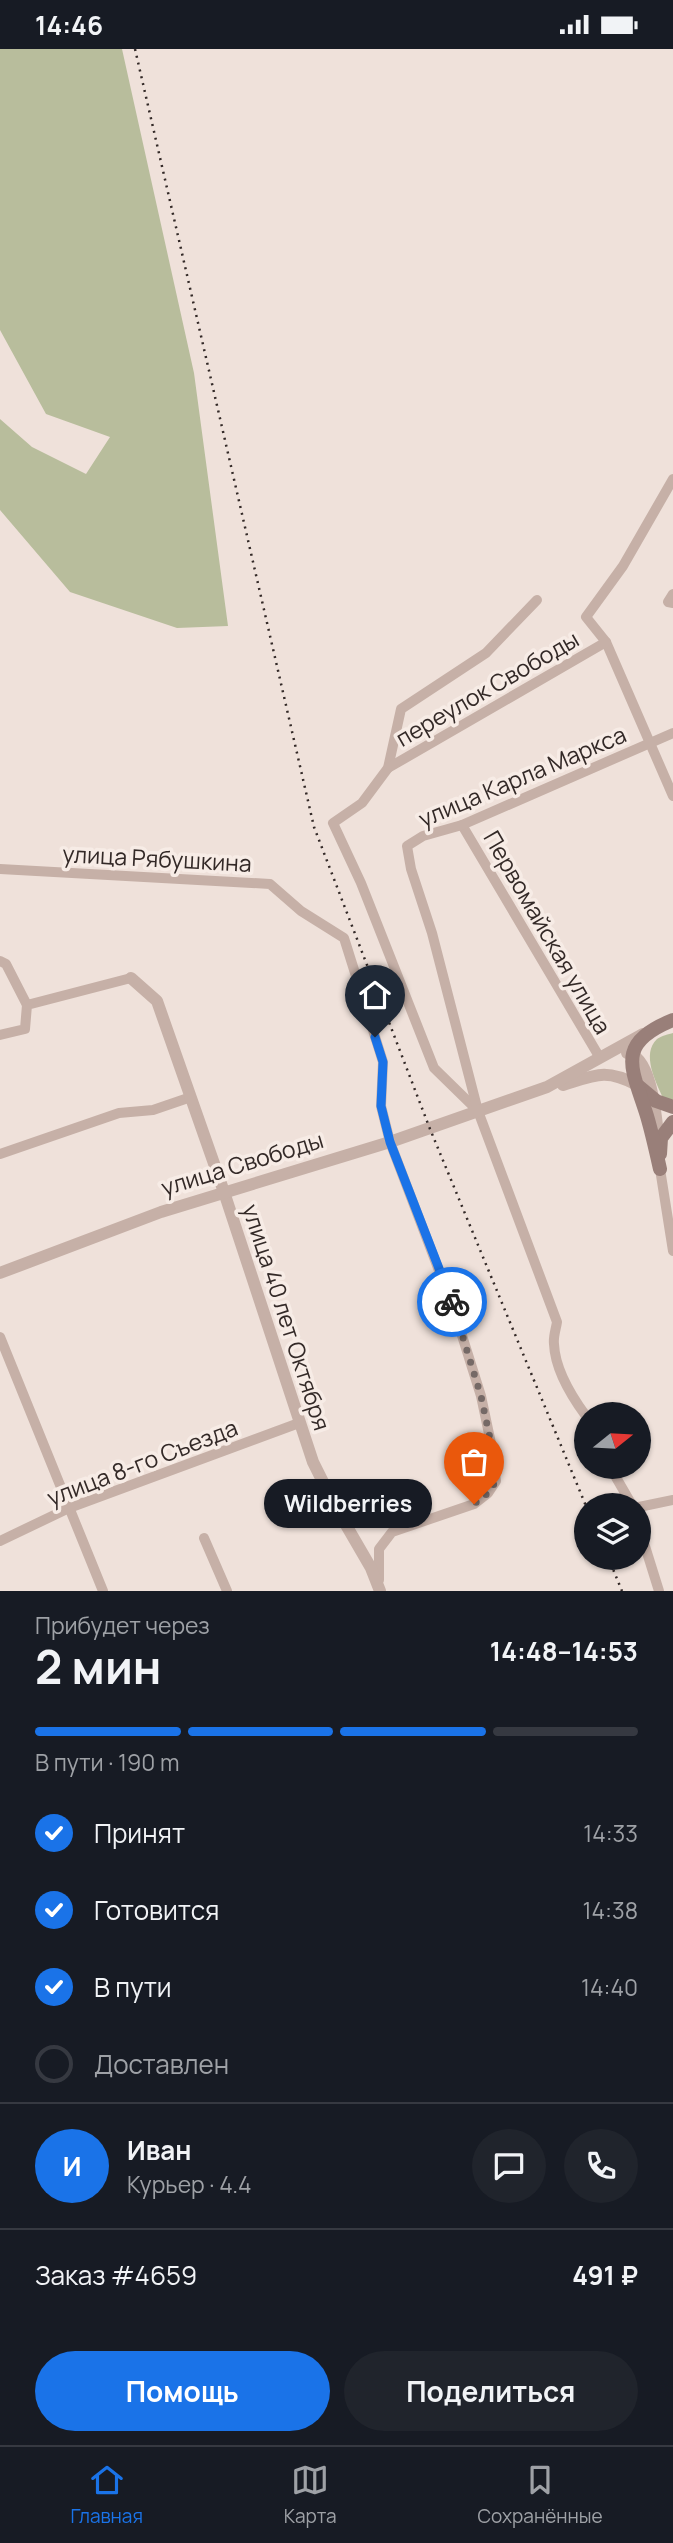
<!DOCTYPE html>
<html lang="ru">
<head>
<meta charset="utf-8">
<style>
  body { margin:0; font-family:Manrope,sans-serif; background:#20242c; color:#f1f3f6; height:100vh; display:flex; flex-direction:column; font-size:26px; white-space:nowrap }
  * { box-sizing:border-box; margin:0 }
  p { font-size:23px; color:#9ea1a6 }
  .icon { flex:none; width:38px; height:38px; fill:none; stroke:currentColor; stroke-width:2; stroke-linecap:round; stroke-linejoin:round }
  .map { position:relative; height:1542px; overflow:hidden }
  .sheet { display:flex; flex-direction:column; background:#171b24; flex:1 }
  .sheet>* { flex:none }
  .needle { width:46px; rotate:72deg }
  .tools { position:absolute; left:574px; top:1353px; display:grid; gap:14px }
  .tools a { display:grid; place-items:center; width:77px; height:77px; border-radius:50%; background:#171b24; box-shadow:0 2px 5px #0004; font-size:35px }
  .pin { position:absolute; display:grid; place-items:center; width:60px; height:60px; color:#fff; margin:-72px -30px; border-radius:50% 50% 50% 0; rotate:-45deg; box-shadow:0 0 7px #0007 }
  .pin .icon { rotate:45deg }
  .courier { position:absolute; display:grid; place-items:center; width:70px; height:70px; margin:-35px; border:5px solid #1a73e8; border-radius:50%; background:#fff; color:#222; box-shadow:0 2px 9px #0007 }
  .bubble { position:absolute; height:49px; border-radius:24px; background:#171b24; box-shadow:0 2px 5px #0004; font-size:23px; font-weight:700; line-height:49px; text-align:center }
  .overview em { font-style:normal; font-weight:700 }
  .overview div { display:flex; flex-direction:column-reverse }
  .overview { display:flex; align-items:center; justify-content:space-between; height:119px; padding:0 35px }
  h1 { font-size:46px; font-weight:700; line-height:52px }
  .bar { display:grid; grid-template-columns:repeat(4,1fr); gap:10px 7px; align-content:center; height:84px; padding:0 35px }
  .bar i { height:9px; border-radius:5px; background:#363941 }
  .bar .current { background:#1a73e8 }
  .bar p { grid-column:span 4 }
  .line { display:flex; align-items:center; gap:18px; padding:0 35px; border-top:2px solid #363941 }
  .line div { flex:1 }
  .round { display:grid; place-items:center; flex:none; width:74px; height:74px; border-radius:37px; background:#20242c }
  ol { padding:0 35px; list-style:none }
  li { display:flex; align-items:center; gap:21px; height:77px }
  li p { margin-inline-start:auto }
  li .icon { padding:7px; border-radius:50%; background:#1a73e8; color:#fff; stroke-width:4 }
  li:last-child { color:#9ea1a6 }
  li i { width:38px; height:38px; border:4px solid #363941; border-radius:50% }
  .action { display:flex; gap:14px; margin-top:auto; padding:14px 35px }
  .action a { flex:1; height:80px; border-radius:42px; background:#1a73e8; color:#fff; font-size:28px; font-weight:700; line-height:80px; text-align:center }
  .action a+a { background:#20242c; color:#f1f3f6 }
  .status { display:flex; justify-content:space-between; align-items:center; height:49px; padding:0 35px; background:#171b24; direction:ltr }
  .status svg { height:19px; fill:currentColor }
  .tabs { display:flex; justify-content:space-around; align-items:center; height:98px; border-top:2px solid #363941; background:#171b24; font-size:19px; color:#9ea1a6 }
  .tabs a { display:grid; justify-items:center; gap:4px }
  .tabs .current { color:#1a73e8 }
  .map>svg:first-child { display:block }
  .green { fill:#b8bd9c }
  .lines { fill:none; stroke-linecap:round; stroke-linejoin:round }
  .minor { stroke:#c6b0a7; stroke-width:10 }
  .tertiary { stroke:#c6b0a7; stroke-width:12 }
  .secondary { stroke:#997f79; stroke-width:14 }
  .rail { stroke:#332927; stroke-width:2.5; stroke-dasharray:2 5; stroke-linecap:butt }
  .done { stroke:#756966; stroke-width:7; stroke-dasharray:0 12.6 }
  .route { stroke:#1a73e8; stroke-width:9 }
  .labels { text-anchor:middle; dominant-baseline:central; stroke-width:7; stroke-linejoin:round; paint-order:stroke }
  .street-label { font-size:23px; fill:#332927; stroke:#f7ece6 }
</style>
</head>
<body>
<div class="status"><b>14:46</b><svg viewBox="0 0 49 12"><path d="M0 12V9h3v3zM5 12V6h3v6zM10 12V3h3v9zM15 12V0h3v12zM26 1h20v11H26zM47 4h2v5h-2z"/></svg></div>
<div class="map">
<svg width="673" height="1542" viewBox="0 0 673 1542">
  <rect width="100%" height="100%" fill="#efe1da"/>
  <!-- green -->
  <g class="green">
    <path d="M0,0H122L194,324L228,577L177,579L70,543L0,461V370L32,398L86,425L110,388L46,365L0,281Z"/>
    <path d="M673,984V1051L663,1049C656,1033 641,1005 657,990C661,987 669,985 673,984Z"/>
  </g>
  <g class="lines">
    <!-- minor -->
    <g class="minor">
      <path d="M673,430L623,517L586,568L606,593L673,747"/>
      <path d="M673,545L668,553L673,554"/>
      <path d="M537,551L486,604L401,660L388,719L362,754L333,774L361,834L434,1019L478,1062L557,1273C556,1280 553,1288 554,1295C555,1320 572,1348 586,1367"/>
      <path d="M388,719L606,593"/>
      <path d="M462,776L600,1009"/>
      <path d="M0,820L270,835L301,862L344,889L383,1013L381,1057L390,1093L454,1261L481,1347L492,1399L496,1432L488,1444L474,1455L392,1483L379,1500V1531"/>
      <path d="M0,912L6,915L27,956"/>
      <path d="M0,986L25,980L27,956L131,929"/>
      <path d="M478,1062L432,884L411,820L407,797L423,787L462,776L673,684"/>
      <path d="M0,1105L119,1064L153,1061L191,1048"/>
      <path d="M660,1120L673,1202"/>
      <path d="M0,1288L103,1542"/>
      <path d="M610,1418L632,1456"/>
      <path d="M639,1458L673,1451"/>
      <path d="M639,1478L659,1542"/>
      <path d="M204,1489L227,1542"/>
      <path d="M0,1492L69,1459L299,1374"/>
    </g>
    <!-- tertiary -->
    <g class="tertiary">
      <path d="M131,929L157,952L224,1143L313,1413L335,1457L371,1519L380,1542"/>
      <path d="M627,1004C653,1008 656,1072 659,1094"/>
      <path d="M563,1036C595,1026 606,1019 637,1036"/>
      <path d="M0,1224L161,1163L390,1093L547,1038L643,985"/>
    </g>
    <!-- secondary -->
    <g class="secondary">
      <path d="M638,1037L656,1052L673,1058"/>
      <path d="M660,1105L661,1089L673,1073"/>
      <path d="M660,1120C656,1102 652,1084 647,1067C632,1019 614,995 673,971"/>
    </g>
    <!-- rail -->
    <g class="rail">
      <path d="M135,0L314,778L430,1080L586,1457"/>
      <path d="M608,1508L622,1542"/>
    </g>
  </g>
  <g class="lines">
    <!-- done -->
    <path class="done" d="M452,1253L481,1347L492,1399L496,1432L488,1444L474,1455"/>
    <!-- route -->
    <path class="route" d="M375,988L383,1013L381,1057L390,1093L452,1253"/>
  </g>
  <g class="labels">
    <!-- street labels -->
    <g class="street-label">
      <text transform="translate(487 639) rotate(-30)">переулок Свободы</text>
      <text transform="translate(522 727) rotate(-23)">улица Карла Маркса</text>
      <text transform="translate(157 809) rotate(3)">улица Рябушкина</text>
      <text transform="translate(548 883) rotate(60)">Первомайская улица</text>
      <text transform="translate(242 1114) rotate(-17)">улица Свободы</text>
      <text transform="translate(287 1268) rotate(72)">улица 40 лет Октября</text>
      <text transform="translate(142 1413) rotate(-21)">улица 8-го Съезда</text>
    </g>
  </g>
</svg>
<div class="tools">
<a><svg class="needle" viewBox="-14 -14 28 28"><path d="M0-13l5 13h-10z" fill="#e53935"/><path d="M0 13l5-13h-10z" fill="#9ea1a6"/></svg></a>
<a><svg class="icon" aria-label="layers" viewBox="0 0 24 24"><path d="M12 4l9 5-9 5-9-5zM3 14l9 5 9-5"/></svg></a>
</div>
<div class="pin" style="left:474px;top:1455px;background:#ea580c"><svg class="icon" aria-label="bag" viewBox="0 0 24 24"><path d="M5 8h14l-1 12H6zM9 8a3 3 0 0 1 6 0"/></svg></div>
<div class="pin" style="left:375px;top:988px;background:#1f2937"><svg class="icon" aria-label="home" viewBox="0 0 24 24"><path d="M3 11l9-7 9 7M6 9v11h12V9"/></svg></div>
<div class="courier" style="left:452px;top:1253px"><svg class="icon" aria-label="bike" viewBox="0 0 24 24"><circle cx="6" cy="16" r="4"/><circle cx="18" cy="16" r="4"/><path d="M6 16l4-8h5l3 8M10 8l3 8H6M13 5h3"/></svg></div>
<div class="bubble" style="left:264px;top:1430px;width:168px">Wildberries</div>
</div>
<section class="sheet">
<div class="overview"><div><h1>2 мин</h1><p>Прибудет через</p></div><em>14:48–14:53</em></div>
<div class="bar"><i class="current"></i><i class="current"></i><i class="current"></i><i></i><p>В пути · 190 m</p></div>
<ol>
<li><svg class="icon" aria-label="check" viewBox="0 0 24 24"><path d="M5 12l5 5 9-10"/></svg>Принят<p>14:33</p></li>
<li><svg class="icon" aria-label="check" viewBox="0 0 24 24"><path d="M5 12l5 5 9-10"/></svg>Готовится<p>14:38</p></li>
<li><svg class="icon" aria-label="check" viewBox="0 0 24 24"><path d="M5 12l5 5 9-10"/></svg>В пути<p>14:40</p></li>
<li><i></i>Доставлен</li>
</ol>
<div class="line" style="height:126px"><b class="round" style="background:#1a73e8;color:#fff">И</b><div><b>Иван</b><p>Курьер · 4.4</p></div><a class="round"><svg class="icon" aria-label="chat" viewBox="0 0 24 24"><path d="M4 5h16v11H9l-5 4z"/></svg></a><a class="round"><svg class="icon" aria-label="phone" viewBox="0 0 24 24"><path d="M5 4h4l2 5-3 2q2 4 5 5l2-3 5 2v4C11 20 4 13 5 4z"/></svg></a></div>
<div class="line" style="height:91px"><div>Заказ #4659</div><b>491 ₽</b></div>
<div class="action"><a>Помощь</a><a>Поделиться</a></div>
</section>
<nav class="tabs">
<a class="current"><svg class="icon" aria-label="home" viewBox="0 0 24 24"><path d="M3 11l9-7 9 7M6 9v11h12V9"/></svg>Главная</a>
<a><svg class="icon" aria-label="map" viewBox="0 0 24 24"><path d="M3 6l6-2 6 2 6-2v14l-6 2-6-2-6 2zM9 4v14M15 6v14"/></svg>Карта</a>
<a><svg class="icon" aria-label="saved" viewBox="0 0 24 24"><path d="M7 4h10v16l-5-4-5 4z"/></svg>Сохранённые</a>
</nav>
</body>
</html>
